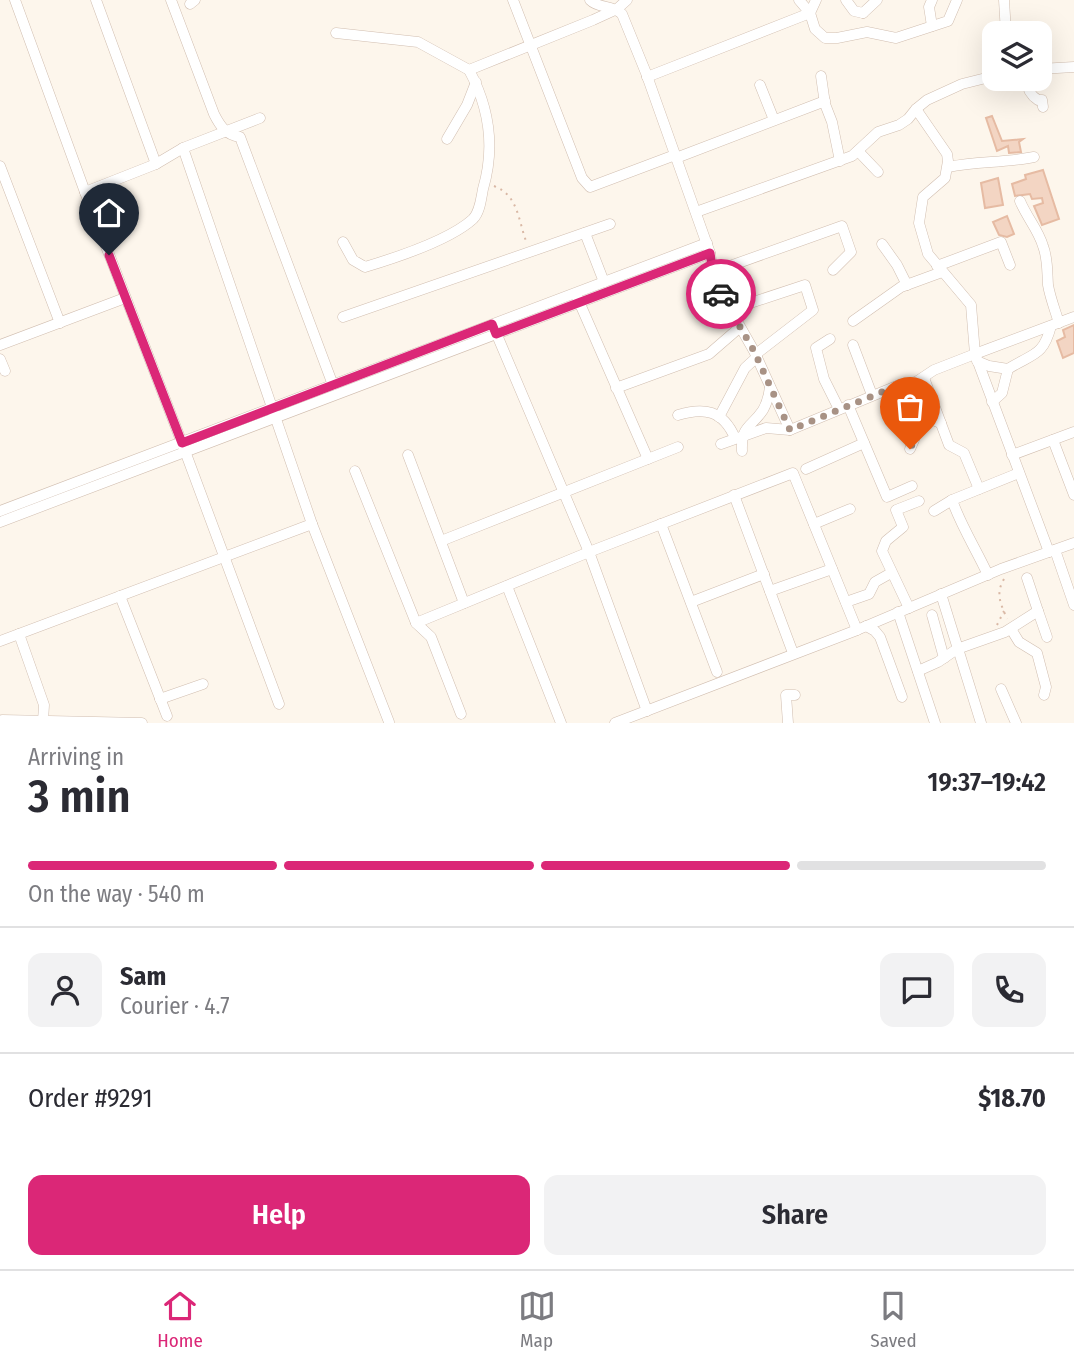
<!DOCTYPE html>
<html lang="en">
<head>
<meta charset="utf-8">
<style>
  body { margin:0; font-family:"Fira Sans Condensed",sans-serif; background:#f2f2f3; color:#2b2b33; height:100vh; display:flex; flex-direction:column; font-size:26px; white-space:nowrap }
  * { box-sizing:border-box; margin:0 }
  p { font-size:23px; color:#7c7c81 }
  .icon { flex:none; width:38px; height:38px; fill:none; stroke:currentColor; stroke-width:2; stroke-linecap:round; stroke-linejoin:round }
  .map { position:relative; height:723px; overflow:hidden }
  .details { display:flex; flex-direction:column; background:#fff; flex:1 }
  .details>* { flex:none }
  .fabs { position:absolute; left:982px; top:21px; display:grid; gap:14px }
  .fabs a { display:grid; place-items:center; width:70px; height:70px; border-radius:14px; background:#fff; box-shadow:0 7px 28px #0002; font-size:35px }
  .pin { position:absolute; display:grid; place-items:center; width:60px; height:60px; color:#fff; margin:-72px -30px; border-radius:50% 50% 50% 0; rotate:-45deg; box-shadow:0 0 7px #0007 }
  .pin .icon { rotate:45deg }
  .courier { position:absolute; display:grid; place-items:center; width:70px; height:70px; margin:-35px; border:5px solid #db2777; border-radius:50%; background:#fff; color:#222; box-shadow:0 2px 9px #0007 }
  .headline em { font-style:normal; font-weight:600 }
  .headline div { display:flex; flex-direction:column-reverse }
  .headline { display:flex; align-items:center; justify-content:space-between; height:119px; padding:0 28px }
  h1 { font-size:46px; font-weight:600; line-height:52px }
  .bar { display:grid; grid-template-columns:repeat(4,1fr); gap:10px 7px; align-content:center; height:84px; padding:0 28px }
  .bar i { height:9px; border-radius:5px; background:#e1e1e2 }
  .bar .active { background:#db2777 }
  .bar p { grid-column:span 4 }
  .line { display:flex; align-items:center; gap:18px; padding:0 28px; border-top:2px solid #e1e1e2 }
  .line div { flex:1 }
  .round { display:grid; place-items:center; flex:none; width:74px; height:74px; border-radius:14px; background:#f2f2f3 }
  .action { display:flex; gap:14px; margin-top:auto; padding:14px 28px }
  .action a { flex:1; height:80px; border-radius:14px; background:#db2777; color:#fff; font-size:28px; font-weight:600; line-height:80px; text-align:center }
  .action a+a { background:#f2f2f3; color:#2b2b33 }
  .tabs { display:flex; justify-content:space-around; align-items:center; height:98px; border-top:2px solid #e1e1e2; background:#fff; font-size:19px; color:#7c7c81 }
  .tabs a { display:grid; justify-items:center; gap:4px }
  .tabs .active { color:#db2777 }
  .map>svg:first-child { display:block }
  .building { fill:#f3d5c3; stroke:#e6bba3; stroke-width:2 }
  .lines { fill:none; stroke-linecap:round; stroke-linejoin:round }
  .minor-casing { stroke:#d1beb0; stroke-width:11 }
  .path { stroke:#d9b8a5; stroke-width:2; stroke-dasharray:2 5; stroke-linecap:butt }
  .minor { stroke:#fff; stroke-width:10 }
  .done { stroke:#a89285; stroke-width:7; stroke-dasharray:0 12.6 }
  .route { stroke:#db2777; stroke-width:9 }
</style>
</head>
<body>
<div class="map">
<svg width="1074" height="723" viewBox="0 0 1074 723">
  <rect width="100%" height="100%" fill="#fdf6ec"/>
  <!-- building -->
  <g class="building">
    <path d="M992,116L1002,141L1023,139L1019,142L1021,152L1009,153L1008,146L997,151L986,118Z"/>
    <path d="M1043,170L1059,219L1042,225L1034,206L1043,203L1042,198L1032,199L1030,194L1015,196L1012,184L1026,179L1025,175Z"/>
    <path d="M998,178L1003,205L985,208L981,183Z"/>
    <path d="M1007,216L1014,234L1007,237L999,235L993,222Z"/>
    <path d="M1074,325V353L1063,358L1057,341L1065,337L1063,330Z"/>
  </g>
  <g class="lines">
    <defs>
      <g id="minor">
        <path d="M15,0L85,192L182,443L279,704"/>
        <path d="M96,0L156,164"/>
        <path d="M171,0L214,114C220,126 226,135 240,137L333,385"/>
        <path d="M513,0L582,178L590,187L675,155"/>
        <path d="M799,0L810,13L815,29L825,38H837L867,32L896,38L948,21L957,0"/>
        <path d="M846,0L854,11L863,13"/>
        <path d="M932,0L929,7L932,26"/>
        <path d="M1004,0L1006,33"/>
        <path d="M190,4L195,0"/>
        <path d="M863,13L877,0"/>
        <path d="M336,33L418,42L469,70L593,20L617,9L627,0"/>
        <path d="M1040,69L1074,67"/>
        <path d="M821,76L825,104L832,122L840,161"/>
        <path d="M647,77L810,13L816,0"/>
        <path d="M1026,79C1027,89 1030,95 1038,100H1042L1043,107"/>
        <path d="M760,85L774,120"/>
        <path d="M447,139L467,105L476,82"/>
        <path d="M183,148L312,524L389,722"/>
        <path d="M858,151L878,172"/>
        <path d="M676,158L825,101"/>
        <path d="M0,166L60,323"/>
        <path d="M948,167C977,161 1005,163 1034,157"/>
        <path d="M85,192L156,164L183,148L260,118"/>
        <path d="M1020,201C1027,218 1038,229 1043,246C1048,259 1047,271 1048,285C1050,297 1055,310 1059,323"/>
        <path d="M696,212L852,156L878,132L899,125L908,119L916,109L927,100L962,84L994,76"/>
        <path d="M585,233L604,282"/>
        <path d="M343,242L353,260L365,267C395,258 450,240 473,219C480,212 481,199 483,189C495,148 489,107 469,70"/>
        <path d="M882,244L897,265L907,285"/>
        <path d="M710,253L713,273L721,293L754,351L790,430"/>
        <path d="M937,266L1001,242L1010,265"/>
        <path d="M713,272L842,226L851,252L833,270"/>
        <path d="M577,297L648,459"/>
        <path d="M729,310L805,285L813,310L756,354"/>
        <path d="M343,317L610,224"/>
        <path d="M853,321L901,287L942,272"/>
        <path d="M494,328L589,552L647,711"/>
        <path d="M830,339L816,348L824,379L839,409"/>
        <path d="M0,345L125,298"/>
        <path d="M853,345L872,395"/>
        <path d="M0,359L5,371"/>
        <path d="M977,361L989,366L1008,369"/>
        <path d="M924,378L949,445L964,453L979,489"/>
        <path d="M616,388L709,354L739,328"/>
        <path d="M992,402L1002,393L1008,369C1033,353 1043,357 1051,326"/>
        <path d="M848,405L887,497L912,486"/>
        <path d="M921,405L930,419L941,423"/>
        <path d="M678,415C704,407 723,410 735,438"/>
        <path d="M719,417L745,368L757,357"/>
        <path d="M1053,440L1074,495"/>
        <path d="M721,444L766,428L790,430L899,385L916,382L934,370L975,354L971,305L928,254L919,223L923,197L945,178L948,161L947,154L916,109"/>
        <path d="M910,449L914,440L921,405L916,382"/>
        <path d="M742,451C741,425 751,428 763,410C767,403 769,395 770,387"/>
        <path d="M408,455L464,603"/>
        <path d="M1012,455L1074,432"/>
        <path d="M806,469L864,443"/>
        <path d="M355,471L416,623L589,552L793,473L857,630"/>
        <path d="M734,495L793,653"/>
        <path d="M952,500L1019,473"/>
        <path d="M0,511L707,243"/>
        <path d="M934,511L952,500C961,526 976,549 988,575"/>
        <path d="M0,522L710,253L646,73L622,14C611,4 599,9 590,0"/>
        <path d="M661,524L717,672"/>
        <path d="M814,524L850,509"/>
        <path d="M441,541L678,447"/>
        <path d="M1055,550L1074,605"/>
        <path d="M1049,552L975,354L1074,317"/>
        <path d="M507,586L561,723"/>
        <path d="M770,591L832,569"/>
        <path d="M941,594L981,723"/>
        <path d="M120,596L167,716"/>
        <path d="M691,602L764,574"/>
        <path d="M846,602L869,594L875,582L891,573"/>
        <path d="M909,608L882,551L886,541L903,527L896,510L919,501"/>
        <path d="M1038,611L1047,637"/>
        <path d="M898,612L935,723"/>
        <path d="M932,615L944,658"/>
        <path d="M416,623L431,637L461,714"/>
        <path d="M866,626L875,631L880,637L902,697"/>
        <path d="M1011,629L1019,642L1037,653L1046,687L1044,695"/>
        <path d="M19,634L44,705L43,721"/>
        <path d="M0,641L312,524"/>
        <path d="M918,671L938,662L957,649L1005,632L1038,611L1027,578"/>
        <path d="M1001,689L1016,723"/>
        <path d="M160,699L203,684"/>
        <path d="M2,720L142,723"/>
        <path d="M615,723L857,630L1001,569L1074,543"/>
        <path d="M788,723L786,695H795"/>
      </g>
    </defs>
    <!-- minor casing -->
    <use href="#minor" class="minor-casing"/>
    <!-- path -->
    <g class="path">
      <path d="M494,186C518,195 518,219 526,241"/>
      <path d="M1004,579C995,594 1001,604 1007,619"/>
      <path d="M997,625L1004,611"/>
    </g>
    <!-- minor -->
    <use href="#minor" class="minor"/>
  </g>
  <g class="lines">
    <!-- done -->
    <path class="done" d="M721,294L754,351L790,430L899,385L916,382L921,405L914,440L910,449"/>
    <!-- route -->
    <path class="route" d="M109,255L182,443L492,324L496,334L710,253L713,273L721,294"/>
  </g>
</svg>
<div class="fabs">
<a><svg class="icon" aria-label="layers" viewBox="0 0 24 24"><path d="M12 4l9 5-9 5-9-5zM3 14l9 5 9-5"/></svg></a>
</div>
<div class="pin" style="left:910px;top:449px;background:#ea580c"><svg class="icon" aria-label="bag" viewBox="0 0 24 24"><path d="M5 8h14l-1 12H6zM9 8a3 3 0 0 1 6 0"/></svg></div>
<div class="pin" style="left:109px;top:255px;background:#1f2937"><svg class="icon" aria-label="home" viewBox="0 0 24 24"><path d="M3 11l9-7 9 7M6 9v11h12V9"/></svg></div>
<div class="courier" style="left:721px;top:294px"><svg class="icon" aria-label="car" viewBox="0 0 24 24"><path d="M5 17H2v-5l4-1 3-4h7l3 4 3 1v5h-3M9 17h6M6 11h13"/><circle cx="7" cy="17" r="2"/><circle cx="17" cy="17" r="2"/></svg></div>
</div>
<section class="details">
<div class="headline"><div><h1>3 min</h1><p>Arriving in</p></div><em>19:37–19:42</em></div>
<div class="bar"><i class="active"></i><i class="active"></i><i class="active"></i><i></i><p>On the way · 540 m</p></div>
<div class="line" style="height:126px"><a class="round"><svg class="icon" aria-label="person" viewBox="0 0 24 24"><circle cx="12" cy="8" r="4"/><path d="M4 21q1-7 8-7t8 7"/></svg></a><div><b>Sam</b><p>Courier · 4.7</p></div><a class="round"><svg class="icon" aria-label="chat" viewBox="0 0 24 24"><path d="M4 5h16v11H9l-5 4z"/></svg></a><a class="round"><svg class="icon" aria-label="phone" viewBox="0 0 24 24"><path d="M5 4h4l2 5-3 2q2 4 5 5l2-3 5 2v4C11 20 4 13 5 4z"/></svg></a></div>
<div class="line" style="height:91px"><div>Order #9291</div><b>$18.70</b></div>
<div class="action"><a>Help</a><a>Share</a></div>
</section>
<nav class="tabs">
<a class="active"><svg class="icon" aria-label="home" viewBox="0 0 24 24"><path d="M3 11l9-7 9 7M6 9v11h12V9"/></svg>Home</a>
<a><svg class="icon" aria-label="map" viewBox="0 0 24 24"><path d="M3 6l6-2 6 2 6-2v14l-6 2-6-2-6 2zM9 4v14M15 6v14"/></svg>Map</a>
<a><svg class="icon" aria-label="saved" viewBox="0 0 24 24"><path d="M7 4h10v16l-5-4-5 4z"/></svg>Saved</a>
</nav>
</body>
</html>
